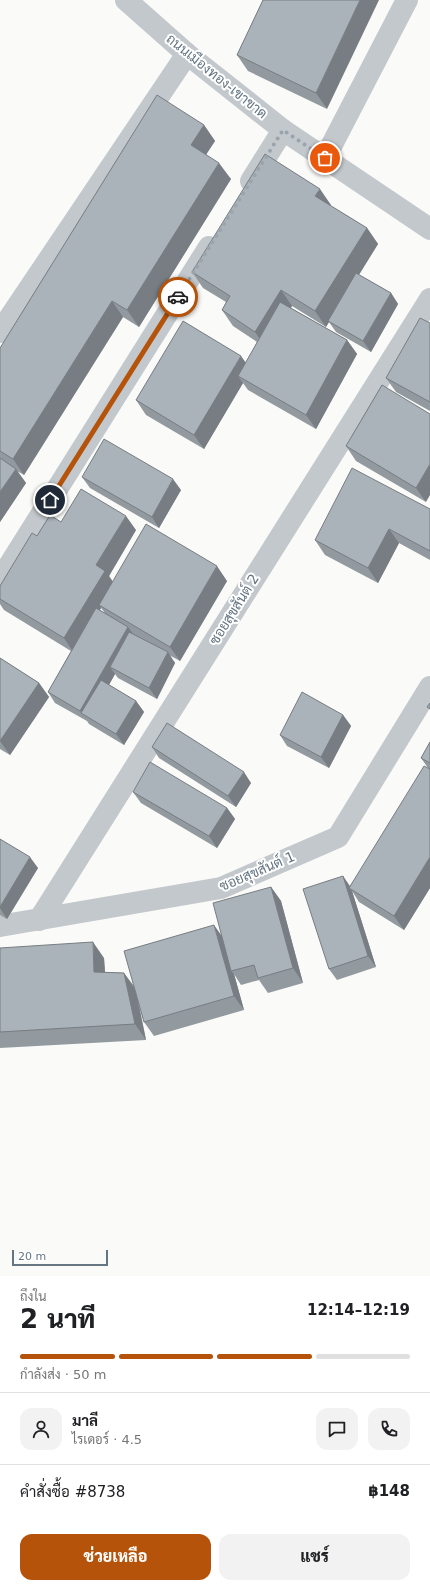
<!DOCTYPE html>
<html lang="th">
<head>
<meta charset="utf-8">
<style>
  body { margin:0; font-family:"DejaVu Sans",Sarabun,sans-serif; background:#f2f2f2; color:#202124; height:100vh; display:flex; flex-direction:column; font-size:15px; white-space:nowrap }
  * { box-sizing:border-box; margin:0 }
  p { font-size:13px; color:#757577 }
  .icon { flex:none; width:22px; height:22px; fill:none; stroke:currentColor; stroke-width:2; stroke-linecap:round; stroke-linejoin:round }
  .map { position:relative; height:1276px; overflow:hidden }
  .sheet { display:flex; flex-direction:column; background:#fff; flex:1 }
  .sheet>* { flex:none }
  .scale { position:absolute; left:12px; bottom:10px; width:96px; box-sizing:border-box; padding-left:4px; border:2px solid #657683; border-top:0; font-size:11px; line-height:14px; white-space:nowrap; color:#657683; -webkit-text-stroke:3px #fff; paint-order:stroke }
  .pin { position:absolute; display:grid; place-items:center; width:34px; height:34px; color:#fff; margin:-17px; border:2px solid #fff; border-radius:50%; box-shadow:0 1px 4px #0007 }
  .courier { position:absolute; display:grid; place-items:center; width:40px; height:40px; margin:-20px; border:3px solid #b45309; border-radius:50%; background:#fff; color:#222; box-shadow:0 1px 5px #0007 }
  .overview em { font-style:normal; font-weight:800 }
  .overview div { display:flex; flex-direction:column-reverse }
  .overview { display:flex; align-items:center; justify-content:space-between; height:68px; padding:0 20px }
  h1 { font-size:26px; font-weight:800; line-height:30px }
  .bar { display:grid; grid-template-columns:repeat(4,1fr); gap:6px 4px; align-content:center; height:48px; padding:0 20px }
  .bar i { height:5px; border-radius:3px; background:#e0e0e0 }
  .bar .current { background:#b45309 }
  .bar p { grid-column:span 4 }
  .line { display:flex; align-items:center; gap:10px; padding:0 20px; border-top:1px solid #e0e0e0 }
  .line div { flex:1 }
  .round { display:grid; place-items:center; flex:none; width:42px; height:42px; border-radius:12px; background:#f2f2f2 }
  .action { display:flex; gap:8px; margin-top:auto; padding:8px 20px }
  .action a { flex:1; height:46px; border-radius:12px; background:#b45309; color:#fff; font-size:16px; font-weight:800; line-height:46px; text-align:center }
  .action a+a { background:#f2f2f2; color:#202124 }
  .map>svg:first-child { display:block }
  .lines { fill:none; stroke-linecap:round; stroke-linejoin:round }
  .minor { stroke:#c3c8cc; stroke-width:22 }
  .wall { fill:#929a9f; fill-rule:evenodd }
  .shaded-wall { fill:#777d82 }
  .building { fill:#aab3b9; stroke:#777d82 }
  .done { stroke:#99a4ac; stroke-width:4; stroke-dasharray:0 7.2 }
  .route { stroke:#b45309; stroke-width:5 }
  .labels { text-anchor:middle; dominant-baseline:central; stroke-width:4; stroke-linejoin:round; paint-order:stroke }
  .street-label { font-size:14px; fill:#657683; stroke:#fff }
</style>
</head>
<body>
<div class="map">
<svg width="430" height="1276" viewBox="0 0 430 1276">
  <rect width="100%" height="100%" fill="#fafaf8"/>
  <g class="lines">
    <!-- minor -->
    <g class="minor">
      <path d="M126,0L187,54L283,130L430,229"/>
      <path d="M325,158L407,0"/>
      <path d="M251,181L283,130"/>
      <path d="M0,332L187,54"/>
      <path d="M0,580L209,247"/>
      <path d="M39,920L430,299"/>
      <path d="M0,926L221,888L338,837L430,687"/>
    </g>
  </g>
  <!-- wall -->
  <g class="wall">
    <path d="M263,0L327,109L248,71L237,55Z"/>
    <path d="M204,125L215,141L206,154L231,179L139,327L123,317L24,475L17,471L26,483L0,522V348Z"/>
    <path d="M331,205V206L367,228L378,244L359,275L391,293L398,304L371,352L336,332L329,322L326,327L292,306L291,308L347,340L357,354L316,429L248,390L243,383L204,449L146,415L136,400L246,363L257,342L233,326L222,310L226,302L203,288L192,272Z"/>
    <path d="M430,323V411L396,392L386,378Z"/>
    <path d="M382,385L426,502L356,461L346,446Z"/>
    <path d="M82,477L181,490L159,528L90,488Z"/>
    <path d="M430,509V560L399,543L378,583L325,555L315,540Z"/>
    <path d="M61,522L136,530L109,576L113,582L227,581L180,661L169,655L175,663L157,699L118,678L115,674L109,685L136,701L144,712L124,745L89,724L87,721L55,703L48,692L71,651L4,610L0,604V586ZM101,608L105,613L100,610Z"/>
    <path d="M0,658L39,683L49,697L10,755L0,749Z"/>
    <path d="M343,715L351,726L329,768L287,746L280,735Z"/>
    <path d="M430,742V888L404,930L359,902L352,891L376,967L337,980L329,969L343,876L350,886L428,768L421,758Z"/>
    <path d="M152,747L251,783L236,807L159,758Z"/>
    <path d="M133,792L227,808L235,819L217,848L141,803Z"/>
    <path d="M0,839L38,868L7,919L0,915Z"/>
    <path d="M271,887L281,901L303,983L268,993L259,980L241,985L234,974L244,1010L154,1036L144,1022L139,1004L146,1040L0,1048V948L104,958L105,972L124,973L134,986L222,936Z"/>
  </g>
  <!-- shaded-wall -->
  <g class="shaded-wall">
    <path d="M360,0H379L327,109L316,93Z"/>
    <path d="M204,125L215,141L202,161L191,145Z"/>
    <path d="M219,163L231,179L139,327L127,310Z"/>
    <path d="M320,189L331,205L327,212L315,196Z"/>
    <path d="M367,228L378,244L329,322L328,321L329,322L326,327L315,311Z"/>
    <path d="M281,290L292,306L266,348L255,332Z"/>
    <path d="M391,293L398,304L371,352L363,341Z"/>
    <path d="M112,301L123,317L24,475L13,459Z"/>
    <path d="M347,340L357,354L316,429L306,415Z"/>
    <path d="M241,356L251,370L238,376L243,383L204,449L194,435Z"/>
    <path d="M430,464V495L426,502L416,488Z"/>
    <path d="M16,469L26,483L0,522V492Z"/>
    <path d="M173,479L181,490L159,528L152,517Z"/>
    <path d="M126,516L136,530L109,576L115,585L99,605L101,608L74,653L64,638L96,565Z"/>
    <path d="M389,529L399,543L378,583L368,568Z"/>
    <path d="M217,566L227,581L180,661L170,647Z"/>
    <path d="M128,627L136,638L110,667L115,674L90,718L83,714L80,711Z"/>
    <path d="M168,652L175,663L157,699L149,688Z"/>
    <path d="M39,683L49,697L10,755L0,741Z"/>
    <path d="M136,701L144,712L124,745L116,734Z"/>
    <path d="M343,715L351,726L329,768L321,757Z"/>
    <path d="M244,772L251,783L236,807L228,796Z"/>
    <path d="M227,808L235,819L217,848L209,836Z"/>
    <path d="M30,857L38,868L7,919L0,908V907Z"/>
    <path d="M430,857V888L404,930L394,916Z"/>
    <path d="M343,876L350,887L349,888L352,891L376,967L368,956Z"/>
    <path d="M271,887L281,901L303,983L293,968Z"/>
    <path d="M214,925L224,939L231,971L234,974L244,1010L234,996Z"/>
    <path d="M93,942L104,958L106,988L94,972Z"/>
    <path d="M124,973L135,989L146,1040L135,1024Z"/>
  </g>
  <!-- building -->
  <g class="building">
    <path d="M263,0H360L316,93L237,55Z"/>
    <path d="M157,95L204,125L191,145L219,163L127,310L112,301L13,459L0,451V348Z"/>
    <path d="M265,154L320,189L315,196L367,228L315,311L281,290L255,332L222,310L230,296L192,272Z"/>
    <path d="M356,273L391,293L363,341L328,321Z"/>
    <path d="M280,302L347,340L306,415L238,376Z"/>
    <path d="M420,318L430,323V402L386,378Z"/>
    <path d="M183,321L241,356L194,435L136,400Z"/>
    <path d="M382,385L430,414V464L416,488L346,446Z"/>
    <path d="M104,439L173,479L152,517L82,477Z"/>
    <path d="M0,458L16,469L0,492Z"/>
    <path d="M352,468L430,509V551L389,529L368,568L315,540Z"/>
    <path d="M81,489L126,516L96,565L105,571L64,638L0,599V586L32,533L37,536L50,515L61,522Z"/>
    <path d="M146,524L217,566L170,647L99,605Z"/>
    <path d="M96,608L128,627L80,711L48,692Z"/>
    <path d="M129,632L168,652L149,688L110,667Z"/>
    <path d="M0,658L39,683L0,741Z"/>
    <path d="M101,680L136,701L116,734L81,713Z"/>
    <path d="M302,692L343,715L321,757L280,735Z"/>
    <path d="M430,703V709L427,707Z"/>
    <path d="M167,723L244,772L228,796L152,747Z"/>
    <path d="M430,742V763L421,758Z"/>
    <path d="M150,762L227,808L209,836L133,792Z"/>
    <path d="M424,766L430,769V857L394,916L349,888Z"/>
    <path d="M0,839L30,857L0,907Z"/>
    <path d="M343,876L368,956L329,969L303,889Z"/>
    <path d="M271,887L293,968L258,978L254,965L231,971L213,903Z"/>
    <path d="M214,925L234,996L144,1022L124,951Z"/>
    <path d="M93,942L94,972L124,973L135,1024L0,1032V948Z"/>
  </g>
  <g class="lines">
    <!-- done -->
    <path class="done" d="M178,297L283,130L325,158"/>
    <!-- route -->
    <path class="route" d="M50,500L178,297"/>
  </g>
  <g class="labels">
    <!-- street labels -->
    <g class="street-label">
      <text transform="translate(217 76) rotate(39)">ถนนเมืองทอง-เขาขาด</text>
      <text transform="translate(234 609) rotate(-58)">ซอยสุขสันต์ 2</text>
      <text transform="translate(257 871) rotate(-23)">ซอยสุขสันต์ 1</text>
    </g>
  </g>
</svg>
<div class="scale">20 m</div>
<div class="pin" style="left:325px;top:158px;background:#ea580c"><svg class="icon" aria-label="bag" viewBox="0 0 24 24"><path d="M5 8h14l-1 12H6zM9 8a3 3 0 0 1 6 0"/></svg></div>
<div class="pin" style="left:50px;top:500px;background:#1f2937"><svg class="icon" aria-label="home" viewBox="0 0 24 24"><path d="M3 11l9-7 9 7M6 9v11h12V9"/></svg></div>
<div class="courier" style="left:178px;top:297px"><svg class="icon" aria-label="car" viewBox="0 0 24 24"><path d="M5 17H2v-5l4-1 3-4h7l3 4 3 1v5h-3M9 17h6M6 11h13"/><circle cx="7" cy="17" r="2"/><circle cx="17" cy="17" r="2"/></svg></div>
</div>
<section class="sheet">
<div class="overview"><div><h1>2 นาที</h1><p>ถึงใน</p></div><em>12:14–12:19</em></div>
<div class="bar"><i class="current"></i><i class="current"></i><i class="current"></i><i></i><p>กำลังส่ง · 50 m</p></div>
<div class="line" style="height:72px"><a class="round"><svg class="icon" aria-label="person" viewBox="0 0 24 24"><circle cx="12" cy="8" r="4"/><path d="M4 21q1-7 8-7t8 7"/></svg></a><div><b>มาลี</b><p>ไรเดอร์ · 4.5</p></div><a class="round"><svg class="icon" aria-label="chat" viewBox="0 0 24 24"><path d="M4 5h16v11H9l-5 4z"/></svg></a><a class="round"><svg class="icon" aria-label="phone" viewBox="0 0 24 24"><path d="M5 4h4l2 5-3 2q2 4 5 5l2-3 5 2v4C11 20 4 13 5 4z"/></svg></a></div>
<div class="line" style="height:52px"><div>คำสั่งซื้อ #8738</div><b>฿148</b></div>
<div class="action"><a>ช่วยเหลือ</a><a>แชร์</a></div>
</section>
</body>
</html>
